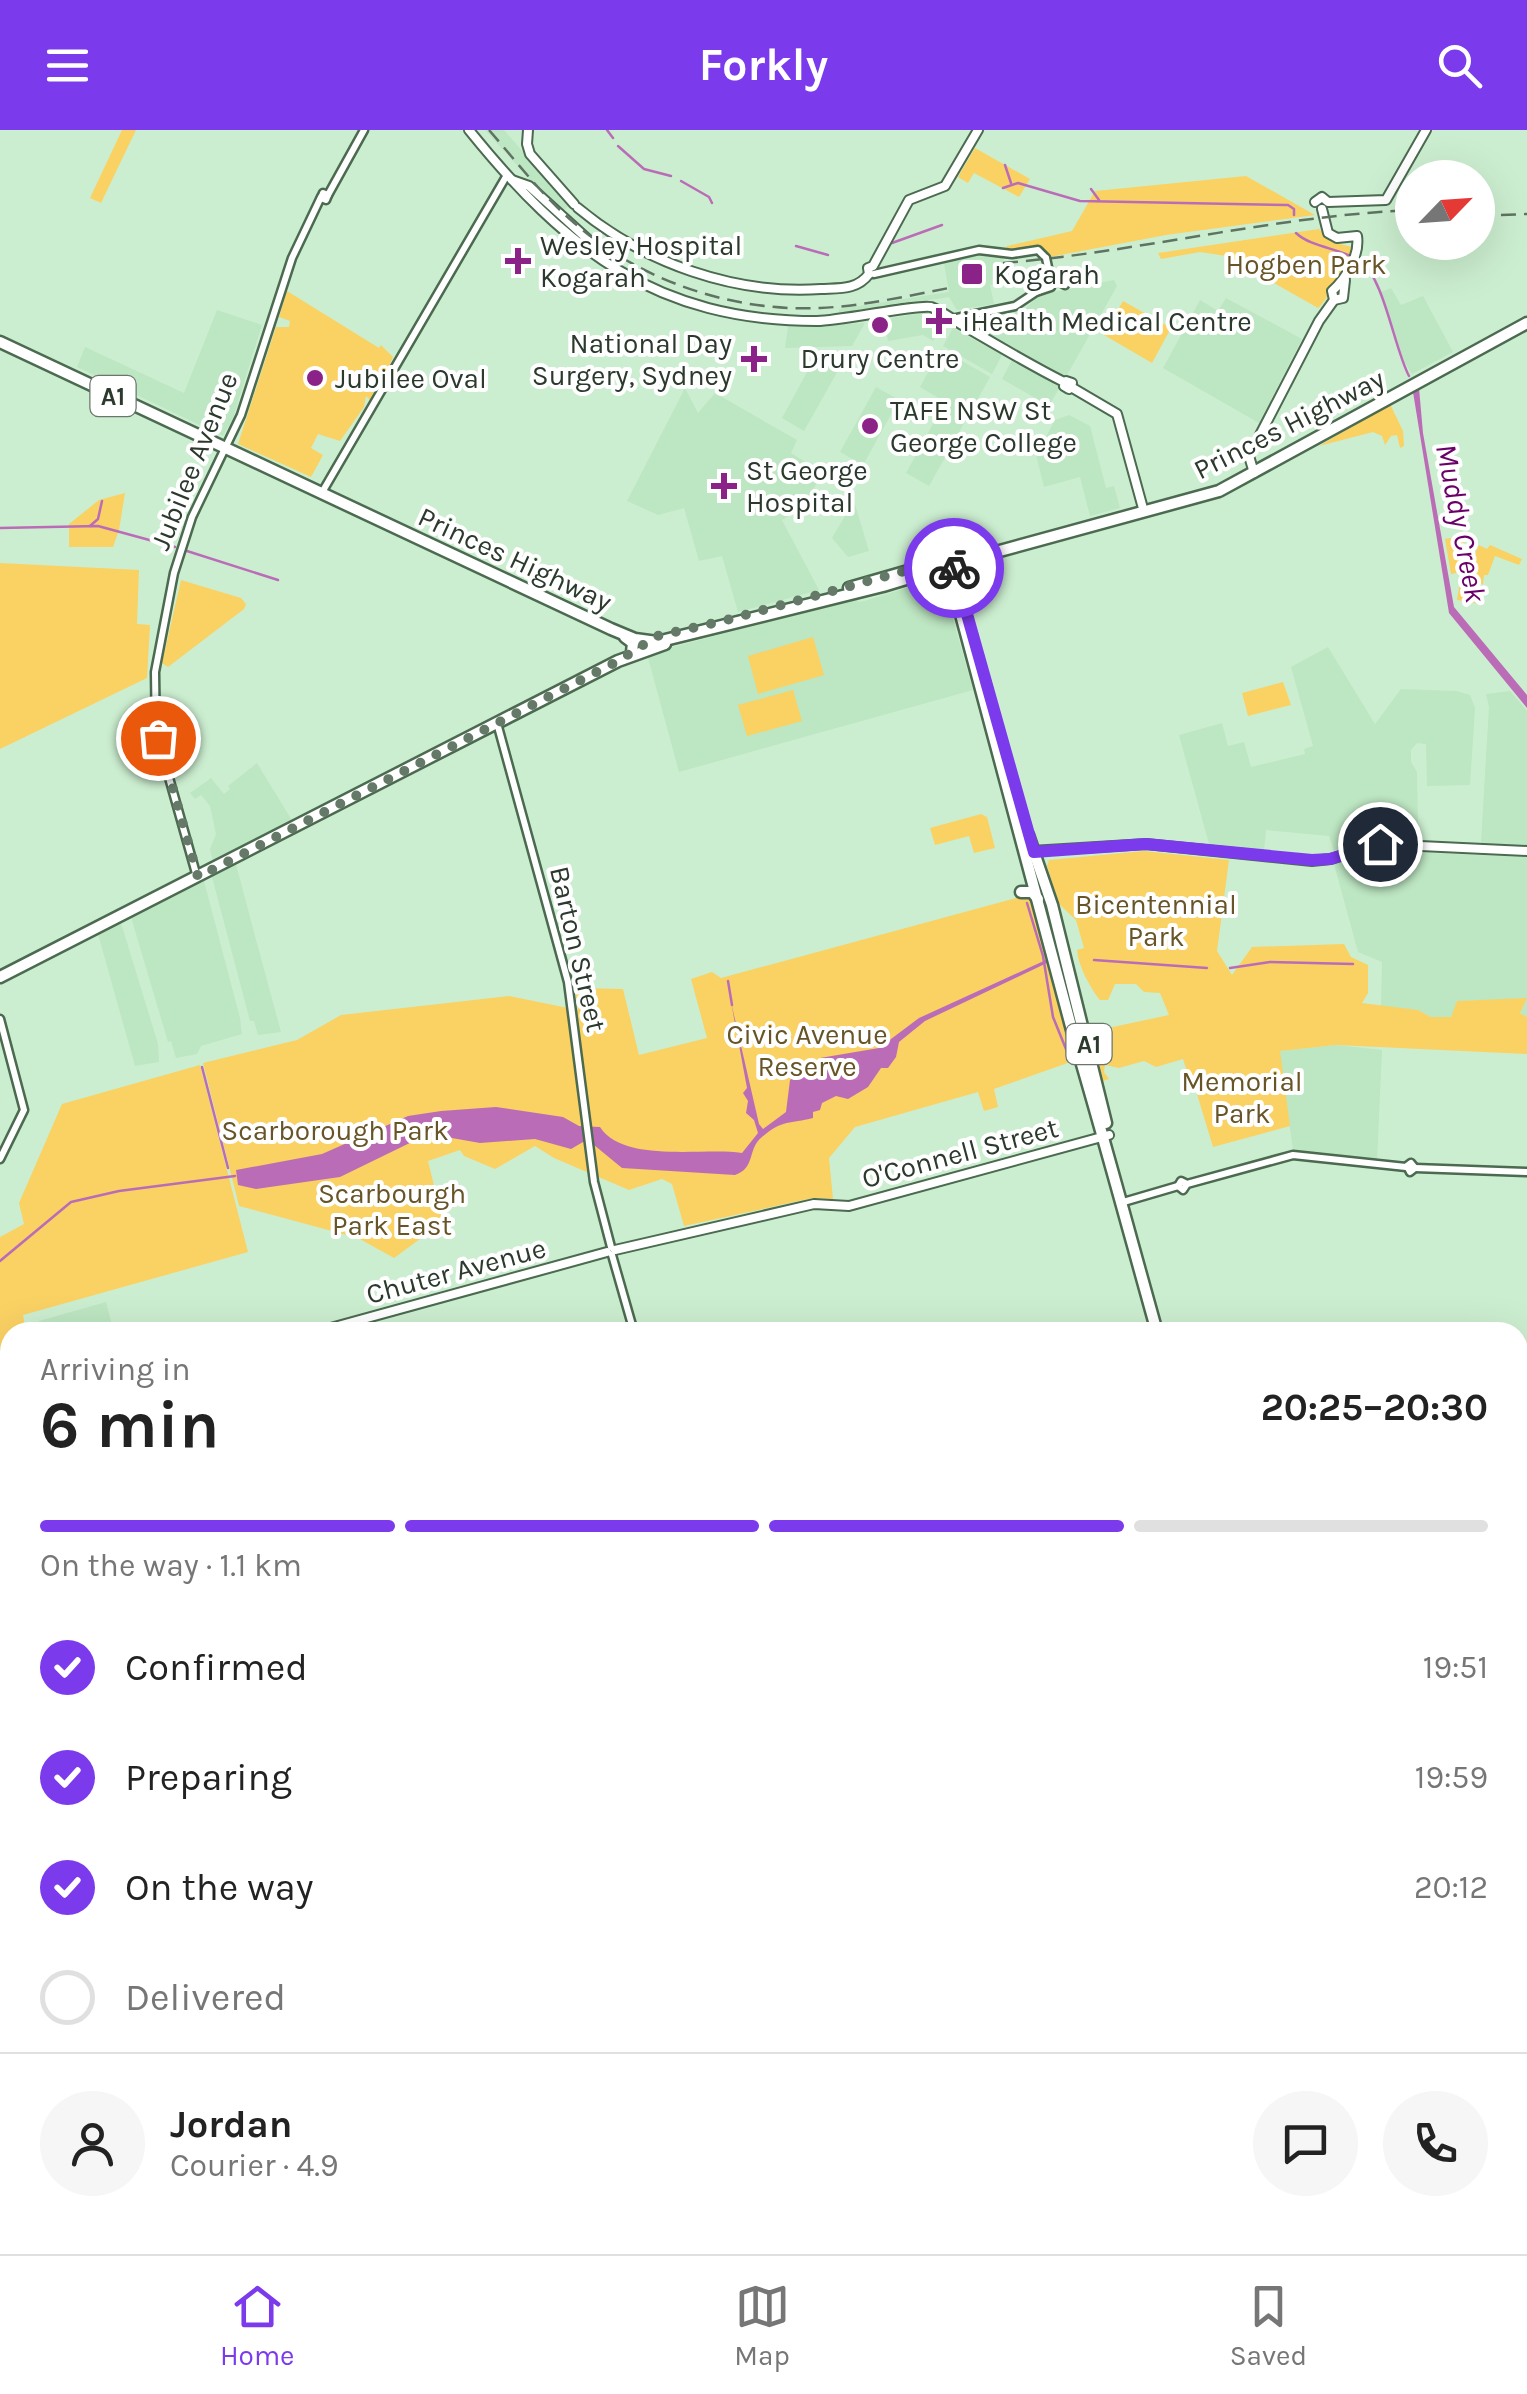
<!DOCTYPE html>
<html lang="en">
<head>
<meta charset="utf-8">
<style>
  body { margin:0; font-family:Karla,sans-serif; background:#f6f6f6; color:#222; height:100vh; display:flex; flex-direction:column; font-size:38px; white-space:nowrap }
  * { box-sizing:border-box; margin:0 }
  p { font-size:32px; color:#767676 }
  .icon { flex:none; width:55px; height:55px; fill:none; stroke:currentColor; stroke-width:2; stroke-linecap:round; stroke-linejoin:round }
  .map { position:relative; flex:1; overflow:hidden }
  .side { position:absolute; left:0px; top:1192px; width:1528px; height:932px; display:flex; flex-direction:column; background:#fff; border-radius:30px 30px 0 0; box-shadow:0 10px 40px #0002 }
  .side>* { flex:none }
  .needle { width:65px; rotate:65deg }
  .tools { position:absolute; left:1395px; top:30px; display:grid; gap:20px }
  .tools a { display:grid; place-items:center; width:100px; height:100px; border-radius:50%; background:#fff; box-shadow:0 10px 40px #0002; font-size:50px }
  .pin { position:absolute; display:grid; place-items:center; width:85px; height:85px; color:#fff; margin:-42px; border:5px solid #fff; border-radius:50%; box-shadow:0 2px 10px #0007 }
  .courier { position:absolute; display:grid; place-items:center; width:100px; height:100px; margin:-50px; border:8px solid #7c3aed; border-radius:50%; background:#fff; color:#222; box-shadow:0 2px 12px #0007 }
  .overview em { font-style:normal; font-weight:700 }
  .overview div { display:flex; flex-direction:column-reverse }
  .overview { display:flex; align-items:center; justify-content:space-between; height:170px; padding:0 40px }
  h1 { font-size:65px; font-weight:700; line-height:75px }
  .bar { display:grid; grid-template-columns:repeat(4,1fr); gap:15px 10px; align-content:center; height:120px; padding:0 40px }
  .bar i { height:12px; border-radius:8px; background:#e0e0e0 }
  .bar .on { background:#7c3aed }
  .bar p { grid-column:span 4 }
  .line { display:flex; align-items:center; gap:25px; padding:0 40px; border-top:2px solid #e0e0e0 }
  .line div { flex:1 }
  .round { display:grid; place-items:center; flex:none; width:105px; height:105px; border-radius:52px; background:#f6f6f6 }
  ol { padding:0 40px; list-style:none }
  li { display:flex; align-items:center; gap:30px; height:110px }
  li p { margin-inline-start:auto }
  li .icon { padding:10px; border-radius:50%; background:#7c3aed; color:#fff; stroke-width:4 }
  li:last-child { color:#767676 }
  li i { width:55px; height:55px; border:5px solid #e0e0e0; border-radius:50% }
  header { display:flex; justify-content:space-between; align-items:center; height:130px; padding:0 40px; background:#7c3aed; color:#fff; font-size:45px; font-weight:700 }
  .dock { display:flex; justify-content:space-around; align-items:center; height:140px; border-top:2px solid #e0e0e0; background:#fff; font-size:28px; color:#767676 }
  .dock a { display:grid; justify-items:center; gap:5px }
  .dock .on { color:#7c3aed }
  .map>svg:first-child { display:block }
  .built { fill:#bde6c2 }
  .green { fill:#fad163 }
  .water { fill:#bb6cb7 }
  .lines { fill:none; stroke-linecap:round; stroke-linejoin:round }
  .stream { stroke:#bb6cb7; stroke-width:2.5 }
  .tertiary-casing { stroke:#4b6a50; stroke-width:11 }
  .secondary-casing { stroke:#4b6a50; stroke-width:12 }
  .primary-casing { stroke:#4b6a50; stroke-width:15 }
  .trunk-casing { stroke:#4b6a50; stroke-width:15 }
  .tertiary { stroke:#fff; stroke-width:6 }
  .secondary { stroke:#fff; stroke-width:8 }
  .primary { stroke:#fff; stroke-width:10 }
  .trunk { stroke:#fff; stroke-width:10 }
  .rail { stroke:#5e7361; stroke-width:2.5; stroke-dasharray:15 8; stroke-linecap:butt }
  .tertiary-bridge-casing { stroke:#4b6a50; stroke-width:11; stroke-linecap:butt }
  .tertiary-bridge { stroke:#fff; stroke-width:6 }
  .done { stroke:#647967; stroke-width:10; stroke-dasharray:0 18 }
  .route { stroke:#7c3aed; stroke-width:12 }
  .poi-dot { fill:#8a2288; stroke:#fff; stroke-width:4 }
  .labels { text-anchor:middle; dominant-baseline:central; stroke-width:8; stroke-linejoin:round; paint-order:stroke }
  .shield { fill:#fff; stroke:#6b756d; stroke-width:2.5 }
  .shield-label { font-size:25px; font-weight:bold; fill:#2c3a2e }
  .poi-label { font-size:28px; fill:#2c3a2e; stroke:#fff; text-anchor:start }
  .park-label { font-size:28px; fill:#675527; stroke:#fff }
  .street-label { font-size:28px; fill:#2c3a2e; stroke:#fff }
  .water-label { font-size:30px; font-style:italic; fill:#6a0069; stroke:#fff }
</style>
</head>
<body>
<header><svg class="icon" aria-label="menu" viewBox="0 0 24 24"><path d="M4 6h16M4 12h16M4 18h16"/></svg>Forkly<svg class="icon" aria-label="search" viewBox="0 0 24 24"><circle cx="10" cy="10" r="6"/><path d="M15 15l6 6"/></svg></header>
<div class="map">
<svg width="1527" height="2124" viewBox="0 0 1527 2124">
  <rect width="100%" height="100%" fill="#cceed0"/>
  <!-- built -->
  <g class="built">
    <path d="M485,0H504L569,75L561,84Z"/>
    <path d="M978,126L1003,128L1007,152L990,155L994,174L957,180L949,167L839,184V179L949,162L944,133Z"/>
    <path d="M1114,150L1117,156L1066,247L966,191L999,185L1019,195L1020,192L1005,184L1026,178L1039,165Z"/>
    <path d="M1391,158L1401,175L1423,166L1453,222L1412,244L1404,231L1381,162Z"/>
    <path d="M1226,168L1302,209L1259,293L1163,238L1200,170L1218,181Z"/>
    <path d="M217,180L262,195L233,288L223,306L77,237L85,217L184,263Z"/>
    <path d="M927,182L943,192L933,211L923,205L888,211L886,201L875,200L880,190Z"/>
    <path d="M865,193L852,216L785,218L788,197Z"/>
    <path d="M953,198L1002,225L992,244L943,216Z"/>
    <path d="M941,219L990,247L929,356L906,343L945,272L920,257Z"/>
    <path d="M849,221L804,301L782,288L818,222Z"/>
    <path d="M1012,230L1060,257L1049,276L1002,249Z"/>
    <path d="M876,257L899,270L863,335L840,322Z"/>
    <path d="M685,258L698,283L715,263L797,310L791,323L823,343L801,379L782,390L819,460L738,482L722,426L699,431L684,378L658,385L627,371Z"/>
    <path d="M1069,285L1090,296L1106,358L1114,356L1120,378L1090,386L1080,347L1044,357L1036,325L1055,290Z"/>
    <path d="M854,371L869,421L848,427L832,408Z"/>
    <path d="M936,449L943,454L973,560L679,642L647,524L856,468L858,472L864,471Z"/>
    <path d="M1328,517L1375,594L1401,559L1456,561L1470,565L1475,578L1470,655L1427,656L1426,614L1417,613L1411,620V632L1417,642L1418,692L1415,711L1374,709L1334,721L1329,706L1266,700L1264,721L1209,714L1179,605L1222,593L1228,616L1244,612L1251,637L1305,624L1304,619L1313,616L1291,537Z"/>
    <path d="M1510,561L1527,581V717L1485,715L1481,712L1489,577L1486,564Z"/>
    <path d="M257,633L293,692L213,732L210,719L216,704L210,676L201,665L195,669L190,663L211,648L224,664L230,659L228,656Z"/>
    <path d="M1380,721L1527,727V887L1520,883L1526,869L1457,871L1452,887H1431L1418,880L1381,877L1382,832L1358,822L1334,734Z"/>
    <path d="M236,734L255,806L281,902L258,905L254,891H250L212,747Z"/>
    <path d="M204,751L240,888L242,904L201,916L197,924L176,928L171,911L168,912L131,787Z"/>
    <path d="M121,793L158,914L159,932L135,936L98,804Z"/>
    <path d="M1336,915L1382,920L1377,1031L1293,1020L1279,921Z"/>
    <path d="M106,1172L114,1202H39V1191Z"/>
  </g>
  <!-- green -->
  <g class="green">
    <path d="M122,0H136L101,73L90,68Z"/>
    <path d="M975,18L1030,49L1019,67L974,43L968,53L958,47Z"/>
    <path d="M1246,46L1315,85L1166,105L1050,127C1041,107 1021,122 1006,118L1007,116L1072,101L1095,61Z"/>
    <path d="M1319,99L1332,112L1352,117L1353,122C1346,134 1325,174 1318,178L1226,126L1200,122L1161,129L1158,123Z"/>
    <path d="M287,161L379,218L381,215L393,227L382,254L377,255L370,270L366,266L364,277L340,311L318,304L311,318L323,325L311,347L238,314L276,197H289L290,191L279,187Z"/>
    <path d="M1123,171L1171,198L1152,233L1104,205Z"/>
    <path d="M1390,274L1403,301L1404,316L1400,318L1397,305L1391,306L1385,315L1382,306L1373,302L1319,316Z"/>
    <path d="M125,363L119,400L113,417H69V394L99,370Z"/>
    <path d="M1462,406L1469,436L1479,415L1487,419L1490,415L1522,429L1519,435L1495,426L1488,445H1484L1483,454L1479,455L1476,473L1457,470L1460,452H1464L1469,441L1451,444L1445,409Z"/>
    <path d="M0,433L139,440L137,494L150,495L147,548L0,619Z"/>
    <path d="M181,450L241,468L246,474L244,479L168,537L162,533Z"/>
    <path d="M813,507L824,545L758,564L748,526Z"/>
    <path d="M1283,552L1291,575L1248,586L1242,563Z"/>
    <path d="M793,560L802,591L747,606L738,575Z"/>
    <path d="M981,684L987,687L995,718L974,723L969,706L935,715L930,698Z"/>
    <path d="M1144,721L1229,730L1217,821L1232,845L1252,817L1344,814L1351,827L1368,835V863L1362,873L1418,880L1431,887H1451L1457,871L1527,868L1520,883L1527,887V924L1336,915L1280,921L1290,996L1213,1017L1190,941L1187,942L1183,929L1156,937L1144,931L1119,938L1105,935L1104,942L1109,949L1103,951L1095,917L1099,904L1108,898L1169,885L1160,863L1144,862L1136,854H1115L1108,870H1100C1090,858 1078,835 1077,820L1084,818L1076,790L1059,774L1047,736L1049,730Z"/>
    <path d="M1031,764L1076,930L994,959L998,977L984,981L978,962L855,997L829,1028L833,1069L813,1068L684,1096L672,1054L662,1049L629,1060L554,1028L535,1016L495,1039L464,1026L460,1020L428,1031L443,1092L394,1128L358,1108L239,1076L203,933L297,910L341,885L509,866L578,880L575,858L623,859L639,925L707,908L691,849L712,842L721,848Z"/>
    <path d="M200,935L248,1122L23,1185L26,1202H10V1292L0,1294V1107L24,1094L19,1073L62,974Z"/>
  </g>
  <!-- water -->
  <g class="water">
    <path d="M1419,258L1423,303L1454,477L1527,565V578L1449,483L1413,262Z"/>
    <path d="M1048,829L1049,832L925,891L899,912L896,927L888,938H881L868,957L848,969L836,966L822,973L820,980L813,982V988C790,994 783,989 762,1007C747,1019 756,1038 735,1045L622,1038L594,1015L583,1012L571,1019L535,1009L480,1013L435,1005L420,1008L340,1047L256,1059L238,1055L236,1040L322,1024L408,986L441,981L496,977L563,987L579,996L600,997C624,1034 705,1017 742,1023L758,1003L754,990L746,983L748,971L743,963L747,958L731,872L759,994L763,999L786,982L790,950L820,928L879,918L919,888Z"/>
    <path d="M1518,1343H1527V2124H0V1547L10,1543V2115H1518Z"/>
  </g>
  <g class="lines">
    <!-- stream -->
    <g class="stream">
      <path d="M607,0L613,8"/>
      <path d="M618,16L644,39L671,46"/>
      <path d="M1005,35L1011,53"/>
      <path d="M681,51L709,67L712,73"/>
      <path d="M1003,58L1018,53L1080,71L1288,75L1294,79V85"/>
      <path d="M1091,59L1099,70"/>
      <path d="M1296,103C1312,118 1341,118 1360,131C1384,147 1394,218 1409,246"/>
      <path d="M892,113L942,95"/>
      <path d="M796,116L828,125"/>
      <path d="M90,396L98,389L102,371"/>
      <path d="M0,398L98,396L175,417"/>
      <path d="M187,421L278,450"/>
      <path d="M1027,773L1043,826L1053,887L1068,924"/>
      <path d="M1094,830L1207,838"/>
      <path d="M1230,838L1270,832L1353,834"/>
      <path d="M728,851L732,875"/>
      <path d="M202,937L228,1038"/>
      <path d="M0,1131L71,1072L119,1061L235,1046"/>
    </g>
    <defs>
      <g id="tertiary">
        <path d="M323,63L328,65L326,70L321,68Z"/>
        <path d="M328,65L364,0"/>
        <path d="M874,144L979,120L1012,124L1038,120L1046,128"/>
        <path d="M1051,147L1065,155"/>
        <path d="M952,189L1015,176L1036,162L1051,157"/>
        <path d="M324,359L507,45"/>
        <path d="M497,593L568,852L594,1052L611,1117"/>
        <path d="M156,612L155,542L174,443L192,387L241,285L292,128L321,67"/>
        <path d="M157,618L164,630L197,747"/>
        <path d="M0,889L24,980L0,1029"/>
        <path d="M1411,1033L1415,1038L1410,1042L1407,1036Z"/>
        <path d="M1415,1038L1527,1042"/>
        <path d="M1187,1054L1183,1060L1178,1056L1181,1051L1187,1054L1293,1025L1406,1037"/>
        <path d="M1120,1073L1178,1056"/>
        <path d="M612,1125L634,1202"/>
      </g>
      <g id="secondary">
        <path d="M469,0C566,120 656,191 817,191C840,191 918,174 931,177C942,181 953,190 964,196C997,215 1030,235 1064,252"/>
        <path d="M528,0L527,14L530,24L574,74"/>
        <path d="M512,50L529,56L594,115L602,127"/>
        <path d="M1315,72L1322,67L1328,72L1386,70L1426,0"/>
        <path d="M578,78C644,133 735,165 821,159C840,158 857,160 869,144L868,138L873,136L909,70L945,56L978,0"/>
        <path d="M1334,170L1343,168L1345,150"/>
        <path d="M1066,251L1072,253L1069,259L1064,256Z"/>
        <path d="M1071,257L1117,284L1144,382"/>
        <path d="M1254,343L1249,326L1319,191L1334,170L1332,161C1346,149 1360,125 1357,106L1337,108L1328,103L1322,79"/>
        <path d="M1031,721L1146,714L1312,731L1331,729L1378,714L1527,721"/>
        <path d="M615,1120L814,1074L849,1076L1109,1005"/>
        <path d="M316,1202L607,1122"/>
        <path d="M0,1302L10,1299"/>
      </g>
      <g id="primary">
        <path d="M0,847L618,531L665,514"/>
        <path d="M0,1510L10,1507"/>
      </g>
      <g id="trunk">
        <path d="M0,212L611,499L635,509L657,512L883,456L985,425L1219,361L1527,193"/>
        <path d="M947,432L1072,900C1102,1001 1129,1102 1157,1202"/>
        <path d="M849,458L957,427"/>
        <path d="M960,460L966,444L979,427"/>
        <path d="M625,507L633,513L632,522"/>
        <path d="M1028,705L1052,775L1106,993"/>
        <path d="M1021,762H1032L1038,769"/>
        <path d="M1518,1293L1527,1292"/>
      </g>
    </defs>
    <!-- tertiary casing -->
    <use href="#tertiary" class="tertiary-casing"/>
    <!-- secondary casing -->
    <use href="#secondary" class="secondary-casing"/>
    <!-- primary casing -->
    <use href="#primary" class="primary-casing"/>
    <!-- trunk casing -->
    <use href="#trunk" class="trunk-casing"/>
    <!-- tertiary -->
    <use href="#tertiary" class="tertiary"/>
    <!-- secondary -->
    <use href="#secondary" class="secondary"/>
    <!-- primary -->
    <use href="#primary" class="primary"/>
    <!-- trunk -->
    <use href="#trunk" class="trunk"/>
    <!-- rail -->
    <g class="rail">
      <path d="M489,0C516,31 541,64 572,91C638,150 731,182 820,178C863,176 907,166 949,158"/>
      <path d="M1478,86L1527,84"/>
      <path d="M1003,133C1140,122 1274,86 1412,80"/>
    </g>
    <defs>
      <path id="tertiary-bridge" d="M1046,128L1049,142"/>
    </defs>
    <!-- tertiary-bridge casing -->
    <use href="#tertiary-bridge" class="tertiary-bridge-casing"/>
    <!-- tertiary-bridge -->
    <use href="#tertiary-bridge" class="tertiary-bridge"/>
  </g>
  <g class="lines">
    <!-- done -->
    <path class="done" d="M158,608L157,618L164,628L198,747L618,531L657,506L727,490L952,428L954,438"/>
    <!-- route -->
    <path class="route" d="M954,438L1034,722L1146,714L1312,730L1330,729L1380,714"/>
  </g>
  <!-- markers -->
  <g class="poi-dot">
    <path d="M513 116h10v10h10v10h-10v10h-10v-10h-10v-10h10z"/>
    <rect x="960" y="132" width="24" height="24" rx="5"/>
    <path d="M934 176h10v10h10v10h-10v10h-10v-10h-10v-10h10z"/>
    <circle cx="880" cy="195" r="10"/>
    <path d="M749 214h10v10h10v10h-10v10h-10v-10h-10v-10h10z"/>
    <circle cx="315" cy="248" r="10"/>
    <circle cx="870" cy="296" r="10"/>
    <path d="M719 341h10v10h10v10h-10v10h-10v-10h-10v-10h10z"/>
  </g>
  <g class="labels">
    <!-- shield labels -->
    <g class="shield">
      <rect x="90.5" y="246" width="45" height="40" rx="8"/>
      <rect x="1066.5" y="894" width="45" height="40" rx="8"/>
    </g>
    <g class="shield-label">
      <text x="113" y="266">A1</text>
      <text x="1089" y="914">A1</text>
    </g>
    <!-- poi labels -->
    <g class="poi-label">
      <text x="540" y="115">Wesley Hospital<tspan x="540" dy="32">Kogarah</tspan></text>
      <text x="994" y="144">Kogarah</text>
      <text x="962" y="191">iHealth Medical Centre</text>
      <text x="732" y="213" text-anchor="end">National Day<tspan x="732" dy="32">Surgery, Sydney</tspan></text>
      <text x="880" y="228" text-anchor="middle">Drury Centre</text>
      <text x="335" y="248">Jubilee Oval</text>
      <text x="890" y="280">TAFE NSW St<tspan x="890" dy="32">George College</tspan></text>
      <text x="746" y="340">St George<tspan x="746" dy="32">Hospital</tspan></text>
    </g>
    <!-- park labels -->
    <g class="park-label">
      <text x="1306" y="134">Hogben Park</text>
      <text x="1156" y="774">Bicentennial<tspan x="1156" dy="32">Park</tspan></text>
      <text x="807" y="904">Civic Avenue<tspan x="807" dy="32">Reserve</tspan></text>
      <text x="1242" y="951">Memorial<tspan x="1242" dy="32">Park</tspan></text>
      <text x="335" y="1000">Scarborough Park</text>
      <text x="392" y="1063">Scarbourgh<tspan x="392" dy="32">Park East</tspan></text>
    </g>
    <!-- street labels -->
    <g class="street-label">
      <text transform="translate(1289 294) rotate(-27)">Princes Highway</text>
      <text transform="translate(194 331) rotate(-68)">Jubilee Avenue</text>
      <text transform="translate(515 429) rotate(25)">Princes Highway</text>
      <text transform="translate(578 819) rotate(77)">Barton Street</text>
      <text transform="translate(960 1023) rotate(-15)">O'Connell Street</text>
      <text transform="translate(456 1141) rotate(-15)">Chuter Avenue</text>
    </g>
    <!-- water labels -->
    <g class="water-label">
      <text transform="translate(1461 393) rotate(79)">Muddy Creek</text>
    </g>
  </g>
</svg>
<div class="tools">
<a><svg class="needle" viewBox="-14 -14 28 28"><path d="M0-13l5 13h-10z" fill="#e53935"/><path d="M0 13l5-13h-10z" fill="#767676"/></svg></a>
</div>
<div class="pin" style="left:158px;top:608px;background:#ea580c"><svg class="icon" aria-label="bag" viewBox="0 0 24 24"><path d="M5 8h14l-1 12H6zM9 8a3 3 0 0 1 6 0"/></svg></div>
<div class="pin" style="left:1380px;top:714px;background:#1f2937"><svg class="icon" aria-label="home" viewBox="0 0 24 24"><path d="M3 11l9-7 9 7M6 9v11h12V9"/></svg></div>
<div class="courier" style="left:954px;top:438px"><svg class="icon" aria-label="bike" viewBox="0 0 24 24"><circle cx="6" cy="16" r="4"/><circle cx="18" cy="16" r="4"/><path d="M6 16l4-8h5l3 8M10 8l3 8H6M13 5h3"/></svg></div>
<section class="side">
<div class="overview"><div><h1>6 min</h1><p>Arriving in</p></div><em>20:25–20:30</em></div>
<div class="bar"><i class="on"></i><i class="on"></i><i class="on"></i><i></i><p>On the way · 1.1 km</p></div>
<ol>
<li><svg class="icon" aria-label="check" viewBox="0 0 24 24"><path d="M5 12l5 5 9-10"/></svg>Confirmed<p>19:51</p></li>
<li><svg class="icon" aria-label="check" viewBox="0 0 24 24"><path d="M5 12l5 5 9-10"/></svg>Preparing<p>19:59</p></li>
<li><svg class="icon" aria-label="check" viewBox="0 0 24 24"><path d="M5 12l5 5 9-10"/></svg>On the way<p>20:12</p></li>
<li><i></i>Delivered</li>
</ol>
<div class="line" style="height:180px"><a class="round"><svg class="icon" aria-label="person" viewBox="0 0 24 24"><circle cx="12" cy="8" r="4"/><path d="M4 21q1-7 8-7t8 7"/></svg></a><div><b>Jordan</b><p>Courier · 4.9</p></div><a class="round"><svg class="icon" aria-label="chat" viewBox="0 0 24 24"><path d="M4 5h16v11H9l-5 4z"/></svg></a><a class="round"><svg class="icon" aria-label="phone" viewBox="0 0 24 24"><path d="M5 4h4l2 5-3 2q2 4 5 5l2-3 5 2v4C11 20 4 13 5 4z"/></svg></a></div>
</section>
</div>
<nav class="dock">
<a class="on"><svg class="icon" aria-label="home" viewBox="0 0 24 24"><path d="M3 11l9-7 9 7M6 9v11h12V9"/></svg>Home</a>
<a><svg class="icon" aria-label="map" viewBox="0 0 24 24"><path d="M3 6l6-2 6 2 6-2v14l-6 2-6-2-6 2zM9 4v14M15 6v14"/></svg>Map</a>
<a><svg class="icon" aria-label="saved" viewBox="0 0 24 24"><path d="M7 4h10v16l-5-4-5 4z"/></svg>Saved</a>
</nav>
</body>
</html>
